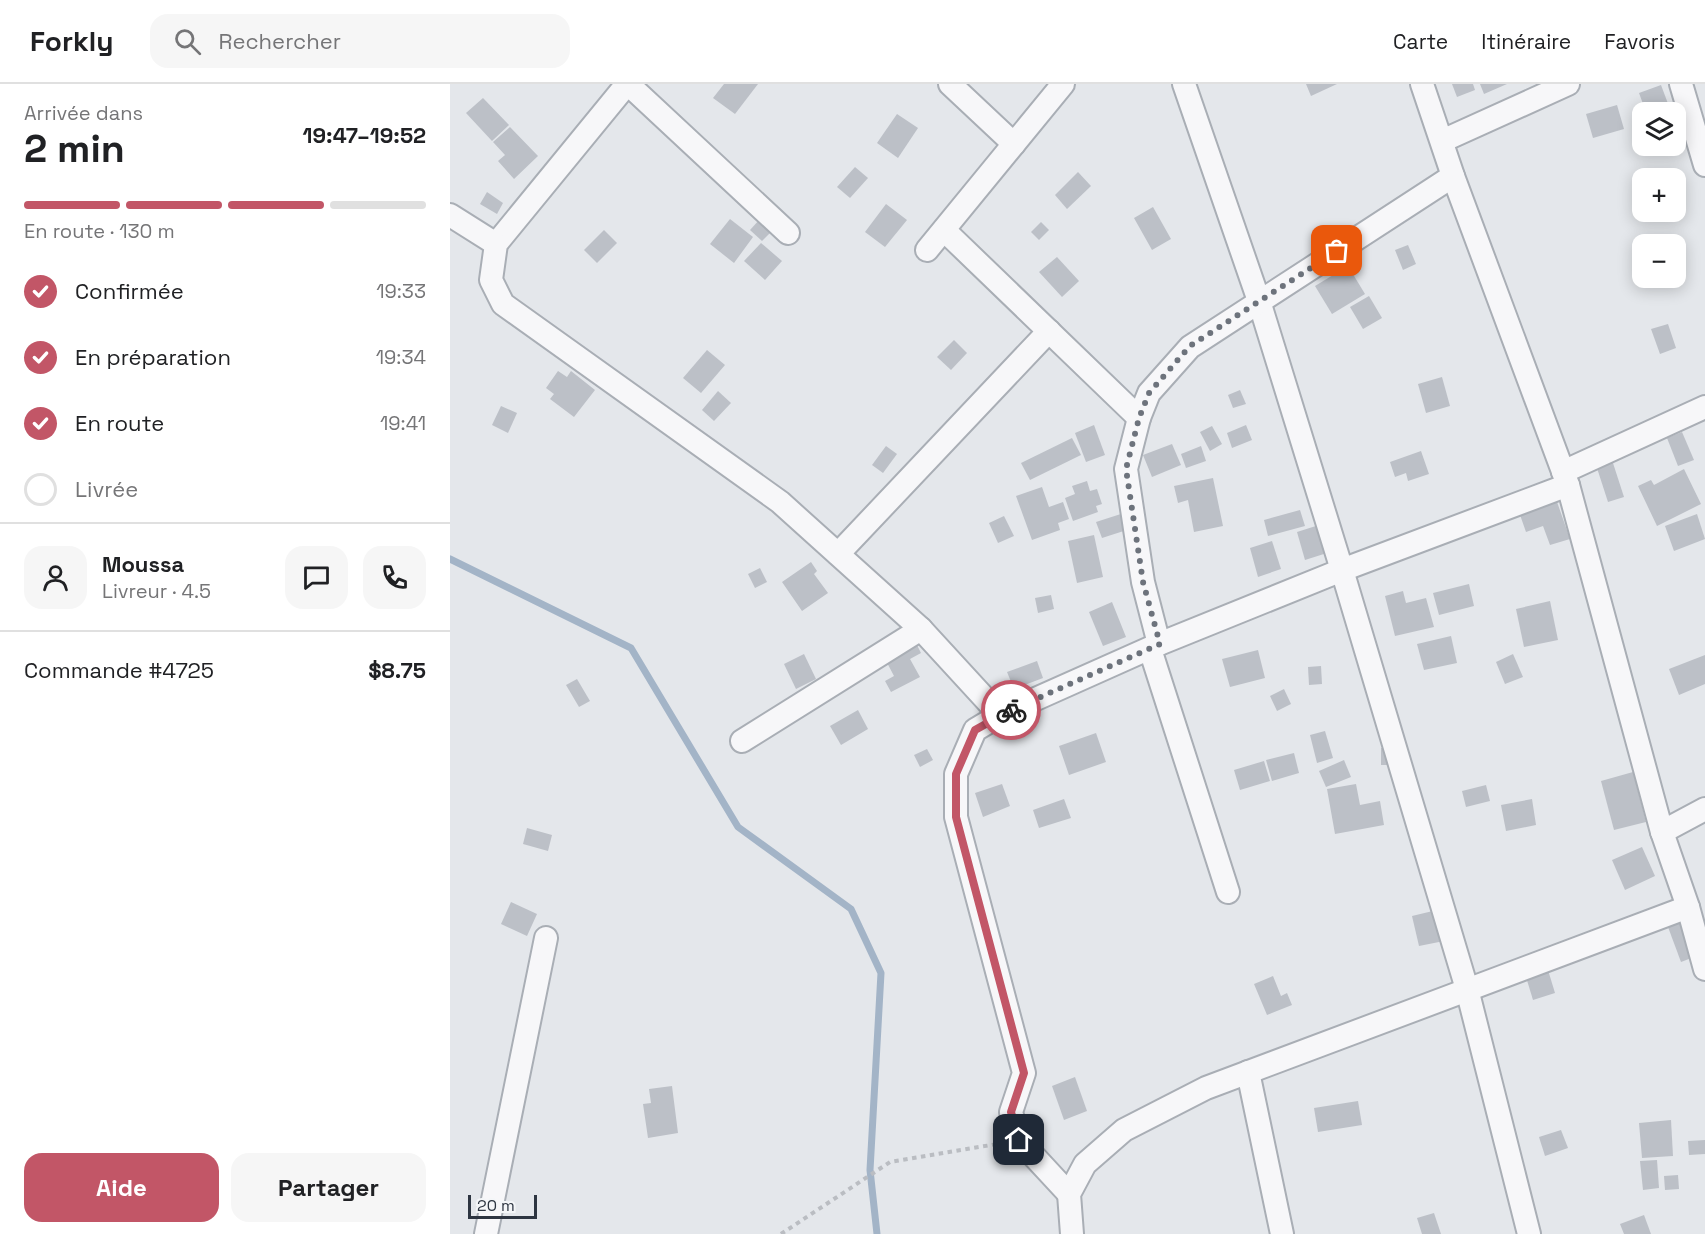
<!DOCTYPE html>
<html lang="fr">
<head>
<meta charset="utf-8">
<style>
  body { margin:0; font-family:"Space Grotesk",sans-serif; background:#f6f6f6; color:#202124; height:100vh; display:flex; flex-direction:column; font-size:22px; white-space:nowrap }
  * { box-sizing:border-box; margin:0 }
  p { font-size:20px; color:#757577 }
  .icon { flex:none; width:33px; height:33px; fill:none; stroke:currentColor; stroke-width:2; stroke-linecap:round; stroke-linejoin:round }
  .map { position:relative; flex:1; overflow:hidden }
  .drawer { display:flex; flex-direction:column; background:#fff; width:450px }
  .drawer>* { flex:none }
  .fabs { position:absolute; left:1182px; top:18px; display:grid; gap:12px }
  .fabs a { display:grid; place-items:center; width:54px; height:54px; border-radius:12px; background:#fff; box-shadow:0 3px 15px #0003; font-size:30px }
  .scale { position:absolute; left:18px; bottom:15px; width:69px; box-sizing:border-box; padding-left:6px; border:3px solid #2d3541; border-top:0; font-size:16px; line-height:21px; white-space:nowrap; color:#2d3541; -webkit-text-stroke:4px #f4f6f8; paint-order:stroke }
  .pin { position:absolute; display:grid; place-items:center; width:51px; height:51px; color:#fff; margin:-26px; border-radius:12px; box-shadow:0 3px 9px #0006 }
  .courier { position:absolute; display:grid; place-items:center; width:60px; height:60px; margin:-30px; border:4px solid #c25667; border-radius:50%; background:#fff; color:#222; box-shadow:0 2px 8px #0007 }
  .overview em { font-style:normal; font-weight:700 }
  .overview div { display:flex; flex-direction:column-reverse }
  .overview { display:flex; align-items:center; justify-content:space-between; height:102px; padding:0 24px }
  h1 { font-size:39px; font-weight:700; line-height:45px }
  .bar { display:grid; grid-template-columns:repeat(4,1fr); gap:9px 6px; align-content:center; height:72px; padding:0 24px }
  .bar i { height:8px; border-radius:4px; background:#e0e0e0 }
  .bar .selected { background:#c25667 }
  .bar p { grid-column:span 4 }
  .line { display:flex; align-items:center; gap:15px; padding:0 24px; border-top:2px solid #e0e0e0 }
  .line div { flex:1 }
  .round { display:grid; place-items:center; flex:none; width:63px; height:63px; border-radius:18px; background:#f6f6f6 }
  ol { padding:0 24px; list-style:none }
  li { display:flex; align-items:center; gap:18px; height:66px }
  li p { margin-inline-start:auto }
  li .icon { padding:6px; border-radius:50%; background:#c25667; color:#fff; stroke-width:4 }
  li:last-child { color:#757577 }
  li i { width:33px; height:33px; border:3px solid #e0e0e0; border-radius:50% }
  .button { display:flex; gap:12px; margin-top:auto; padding:12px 24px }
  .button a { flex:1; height:69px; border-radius:18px; background:#c25667; color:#fff; font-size:24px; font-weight:700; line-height:69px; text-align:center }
  .button a+a { background:#f6f6f6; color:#202124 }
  header { display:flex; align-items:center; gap:36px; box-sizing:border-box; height:84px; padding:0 30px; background:#fff; border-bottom:2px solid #e0e0e0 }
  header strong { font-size:28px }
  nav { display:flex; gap:33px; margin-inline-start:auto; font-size:21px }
  .search { width:420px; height:54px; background:#f6f6f6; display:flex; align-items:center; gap:15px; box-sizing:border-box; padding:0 21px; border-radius:18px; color:#757577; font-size:22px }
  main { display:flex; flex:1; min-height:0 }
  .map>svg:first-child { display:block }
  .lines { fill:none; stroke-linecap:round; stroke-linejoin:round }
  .stream { stroke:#a3b4c7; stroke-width:7 }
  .building { fill:#bcc0c7 }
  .minor-casing { stroke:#a9aeb5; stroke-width:26 }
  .path { stroke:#babdc2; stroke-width:4; stroke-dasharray:4.5 4.5; stroke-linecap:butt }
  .minor { stroke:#f7f7f9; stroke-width:22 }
  .done { stroke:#6d737c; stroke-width:6; stroke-dasharray:0 10.8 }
  .route { stroke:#c25667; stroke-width:8 }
</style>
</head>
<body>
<header>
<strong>Forkly</strong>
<div class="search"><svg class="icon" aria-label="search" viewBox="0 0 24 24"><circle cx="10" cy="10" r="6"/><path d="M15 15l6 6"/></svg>Rechercher</div>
<nav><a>Carte</a><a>Itinéraire</a><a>Favoris</a></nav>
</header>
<main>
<section class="drawer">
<div class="overview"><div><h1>2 min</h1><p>Arrivée dans</p></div><em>19:47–19:52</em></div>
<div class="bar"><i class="selected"></i><i class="selected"></i><i class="selected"></i><i></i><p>En route · 130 m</p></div>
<ol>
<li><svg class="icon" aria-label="check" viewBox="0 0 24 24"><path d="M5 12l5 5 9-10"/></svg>Confirmée<p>19:33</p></li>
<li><svg class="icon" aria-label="check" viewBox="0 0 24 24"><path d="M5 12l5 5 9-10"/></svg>En préparation<p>19:34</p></li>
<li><svg class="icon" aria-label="check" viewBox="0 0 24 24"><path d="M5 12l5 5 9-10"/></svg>En route<p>19:41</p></li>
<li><i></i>Livrée</li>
</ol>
<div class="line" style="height:108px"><a class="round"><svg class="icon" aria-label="person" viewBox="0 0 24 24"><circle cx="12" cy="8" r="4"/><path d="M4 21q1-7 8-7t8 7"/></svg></a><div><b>Moussa</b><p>Livreur · 4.5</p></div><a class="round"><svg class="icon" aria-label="chat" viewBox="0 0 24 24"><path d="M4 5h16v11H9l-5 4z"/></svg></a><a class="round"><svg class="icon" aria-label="phone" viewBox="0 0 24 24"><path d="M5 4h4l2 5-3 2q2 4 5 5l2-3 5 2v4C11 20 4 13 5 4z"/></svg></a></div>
<div class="line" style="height:78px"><div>Commande #4725</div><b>$8.75</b></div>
<div class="button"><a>Aide</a><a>Partager</a></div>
</section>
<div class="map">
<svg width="1255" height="1150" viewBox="0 0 1255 1150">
  <rect width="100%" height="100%" fill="#e4e7eb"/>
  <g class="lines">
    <!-- stream -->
    <path class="stream" d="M0,475L181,564L288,743L401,825L431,889L420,1086L427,1150"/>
  </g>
  <!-- building -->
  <g class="building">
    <path d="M274,0H308L285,30L263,14Z"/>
    <path d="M856,0H887L861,12Z"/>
    <path d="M1002,0H1023L1025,6L1007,13Z"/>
    <path d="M1030,0H1057L1034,10Z"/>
    <path d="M1211,1L1220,25L1211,28H1196L1189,9Z"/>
    <path d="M33,14L59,41L42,57L16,29Z"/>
    <path d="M1167,21L1174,45L1143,54L1136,30Z"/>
    <path d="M447,30L468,44L448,74L427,59Z"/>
    <path d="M60,43L88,72L64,95L48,77L55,71L43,58Z"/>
    <path d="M405,83L418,94L400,114L387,103Z"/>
    <path d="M628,88L641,102L617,125L605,111Z"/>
    <path d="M37,108L53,119L47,130L30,120Z"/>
    <path d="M436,120L457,136L435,163L415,148Z"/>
    <path d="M703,123L721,155L702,166L684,134Z"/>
    <path d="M280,135L303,153L284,179L260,160Z"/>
    <path d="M310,135L322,147L312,157L300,146Z"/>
    <path d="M591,138L599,146L589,156L581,148Z"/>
    <path d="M154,146L167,159L147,179L134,166Z"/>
    <path d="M311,159L332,177L315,196L294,177Z"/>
    <path d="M958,161L966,180L953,186L945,166Z"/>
    <path d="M607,173L629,197L612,213L589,188Z"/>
    <path d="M898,182L915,210L882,230L865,202Z"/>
    <path d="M919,212L932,234L913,245L900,223Z"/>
    <path d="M1218,240L1226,264L1210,270L1201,245Z"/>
    <path d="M504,256L517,269L501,286L487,273Z"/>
    <path d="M257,266L275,281L251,309L233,294Z"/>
    <path d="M108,287L117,293L121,287L145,306L124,333L100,315L104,310L96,304Z"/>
    <path d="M992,293L1000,322L976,329L968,300Z"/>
    <path d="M790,306L796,320L783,324L778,311Z"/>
    <path d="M268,307L281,319L264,337L252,326Z"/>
    <path d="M51,322L67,329L58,349L42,341Z"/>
    <path d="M644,341L655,371L636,378L625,349Z"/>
    <path d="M796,341L802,356L782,364L777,349Z"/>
    <path d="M762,342L772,360L760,367L750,348Z"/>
    <path d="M1232,348L1244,376L1228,382L1217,354Z"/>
    <path d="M622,354L631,371L580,396L571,379Z"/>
    <path d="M722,360L731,381L702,393L693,371Z"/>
    <path d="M436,362L447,370L433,389L422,381Z"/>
    <path d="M751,362L756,377L736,384L731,370Z"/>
    <path d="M971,367L979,390L958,397L956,389L945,393L940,378Z"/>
    <path d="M1162,376L1174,413L1158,418L1146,381Z"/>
    <path d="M1234,385L1251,420L1207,442L1188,402L1201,396L1204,401Z"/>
    <path d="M763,394L773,442L744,448L738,416L728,419L724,402Z"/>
    <path d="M637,397L640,407L647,405L652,420L646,422L648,428L623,437L615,414L625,410L622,402Z"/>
    <path d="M592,403L599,423L613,418L619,435L608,439L610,446L582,456L566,412Z"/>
    <path d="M1106,415L1120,455L1100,461L1093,442L1076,448L1069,428Z"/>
    <path d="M850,426L855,442L818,452L814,436Z"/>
    <path d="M677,428L683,444L652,454L646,438Z"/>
    <path d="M1247,430L1255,455L1224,467L1215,442Z"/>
    <path d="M554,432L564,452L548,459L539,439Z"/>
    <path d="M869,441L877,469L855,476L847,448Z"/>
    <path d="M644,451L653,493L627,499L618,457Z"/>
    <path d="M822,457L831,485L808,493L800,464Z"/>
    <path d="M361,478L367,487L364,490L378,509L352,527L332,498Z"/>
    <path d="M310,484L317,498L305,504L298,490Z"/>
    <path d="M1019,500L1024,522L989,531L983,509Z"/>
    <path d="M953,507L956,519L976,514L984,543L945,552L935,512Z"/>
    <path d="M601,511L604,525L588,529L585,514Z"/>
    <path d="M1100,517L1108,556L1074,563L1066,525Z"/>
    <path d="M662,518L676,553L653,562L639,528Z"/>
    <path d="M1001,552L1007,579L974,586L967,560Z"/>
    <path d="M465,557L471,569L460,575L470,593L441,608L435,597L444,592L434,573Z"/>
    <path d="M808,566L815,594L780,603L772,575Z"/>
    <path d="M354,570L366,595L346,605L334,580Z"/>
    <path d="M1063,570L1073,593L1055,600L1046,578Z"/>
    <path d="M1255,571V600L1229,611L1219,585Z"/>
    <path d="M587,577L593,594L564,605L557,588Z"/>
    <path d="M871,582L872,600L859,601L858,583Z"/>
    <path d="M127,595L140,617L129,623L116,601Z"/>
    <path d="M834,605L841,620L827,627L820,612Z"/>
    <path d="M408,626L418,645L391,661L380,642Z"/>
    <path d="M875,647L883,674L867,679L860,651Z"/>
    <path d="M646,649L656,678L619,691L609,662Z"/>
    <rect x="931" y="664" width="13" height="17"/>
    <path d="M477,665L483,676L470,683L464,671Z"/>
    <path d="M844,669L849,689L822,697L816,676Z"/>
    <path d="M894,676L901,693L876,703L869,687Z"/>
    <path d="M814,677L820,697L790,706L784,686Z"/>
    <path d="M1183,688L1196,738L1164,746L1151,697Z"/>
    <path d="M552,700L560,722L533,733L525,709Z"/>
    <path d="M906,700L910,721L930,717L934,741L885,750L877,705Z"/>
    <path d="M1036,701L1040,717L1016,723L1012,707Z"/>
    <path d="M614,715L621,734L589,744L583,726Z"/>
    <path d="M1082,715L1086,741L1056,747L1051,721Z"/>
    <path d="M77,744L102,751L98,767L73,760Z"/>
    <path d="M1192,763L1205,792L1175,806L1162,776Z"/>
    <path d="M61,818L87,830L77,852L51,840Z"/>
    <path d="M987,826L994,857L969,862L962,832Z"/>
    <path d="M1231,838L1244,873L1231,878L1218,843Z"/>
    <path d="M1098,886L1105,909L1083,916L1076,893Z"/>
    <path d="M823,892L831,912L837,909L842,921L817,931L804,900Z"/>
    <path d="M625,993L637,1027L614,1036L602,1002Z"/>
    <path d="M222,1002L228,1049L198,1054L193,1020L201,1019L199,1005Z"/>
    <path d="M908,1017L912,1041L868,1048L864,1024Z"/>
    <path d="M1221,1036L1223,1072L1192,1074L1189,1039Z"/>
    <path d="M1111,1046L1118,1064L1095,1072L1089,1053Z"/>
    <path d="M1255,1056V1070L1239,1071L1238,1057Z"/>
    <path d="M1207,1076L1209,1104L1193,1106L1190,1077Z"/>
    <path d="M1228,1091L1229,1105L1215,1106L1214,1092Z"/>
    <path d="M984,1129L991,1150H972L967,1134Z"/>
    <path d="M1194,1131L1201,1150H1174L1170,1140Z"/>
  </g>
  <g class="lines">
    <defs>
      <g id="minor">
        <path d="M177,0L46,160L41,196L53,220L330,418L471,545L550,631"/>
        <path d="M178,0L338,149"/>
        <path d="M500,0L564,60"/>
        <path d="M734,0L809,217L892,486L1017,905L1079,1150"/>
        <path d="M972,0L1003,92L1118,401L1212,748L1238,823L1255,885"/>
        <path d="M1231,0L1255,81"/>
        <path d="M992,57L1118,0"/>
        <path d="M0,131L46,160"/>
        <path d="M494,146L689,334"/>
        <path d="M477,166L613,0"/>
        <path d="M1113,388L1255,323"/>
        <path d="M388,470L599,247"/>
        <path d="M709,560L693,498L676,385L689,334L699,309L740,263L1003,92"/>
        <path d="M700,565L778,808"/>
        <path d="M292,657L471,545"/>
        <path d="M1212,748L1255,725"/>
        <path d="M798,988L832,1150"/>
        <path d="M619,1110L569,1056L561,1028L574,989L506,733V690L525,646L550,631L709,560L892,486L1118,401"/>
        <path d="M36,1150L96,854"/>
        <path d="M622,1150L619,1110L635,1080L674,1046L756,1004L1238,823"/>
      </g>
    </defs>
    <!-- minor casing -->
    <use href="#minor" class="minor-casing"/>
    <!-- path -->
    <path class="path" d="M331,1150L440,1078L547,1060"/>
    <!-- minor -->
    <use href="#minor" class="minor"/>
  </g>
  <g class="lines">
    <!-- done -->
    <path class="done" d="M561,626L710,560L693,498L676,385L689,334L699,309L740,262L887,167"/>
    <!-- route -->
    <path class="route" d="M561,626L525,646L506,690V733L574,989L561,1028L569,1056"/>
  </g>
</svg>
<div class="fabs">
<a><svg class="icon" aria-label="layers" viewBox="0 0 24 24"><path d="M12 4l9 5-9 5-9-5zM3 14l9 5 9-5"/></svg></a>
<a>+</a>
<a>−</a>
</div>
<div class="scale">20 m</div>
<div class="pin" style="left:887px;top:167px;background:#ea580c"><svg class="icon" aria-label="bag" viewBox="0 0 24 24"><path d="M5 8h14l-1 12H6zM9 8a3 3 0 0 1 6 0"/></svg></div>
<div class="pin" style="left:569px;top:1056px;background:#1f2937"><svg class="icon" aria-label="home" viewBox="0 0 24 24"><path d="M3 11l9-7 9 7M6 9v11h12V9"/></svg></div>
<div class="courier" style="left:561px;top:626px"><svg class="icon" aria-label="bike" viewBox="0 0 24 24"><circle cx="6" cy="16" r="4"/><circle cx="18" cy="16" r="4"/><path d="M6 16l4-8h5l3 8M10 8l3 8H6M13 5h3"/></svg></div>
</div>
</main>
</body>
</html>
